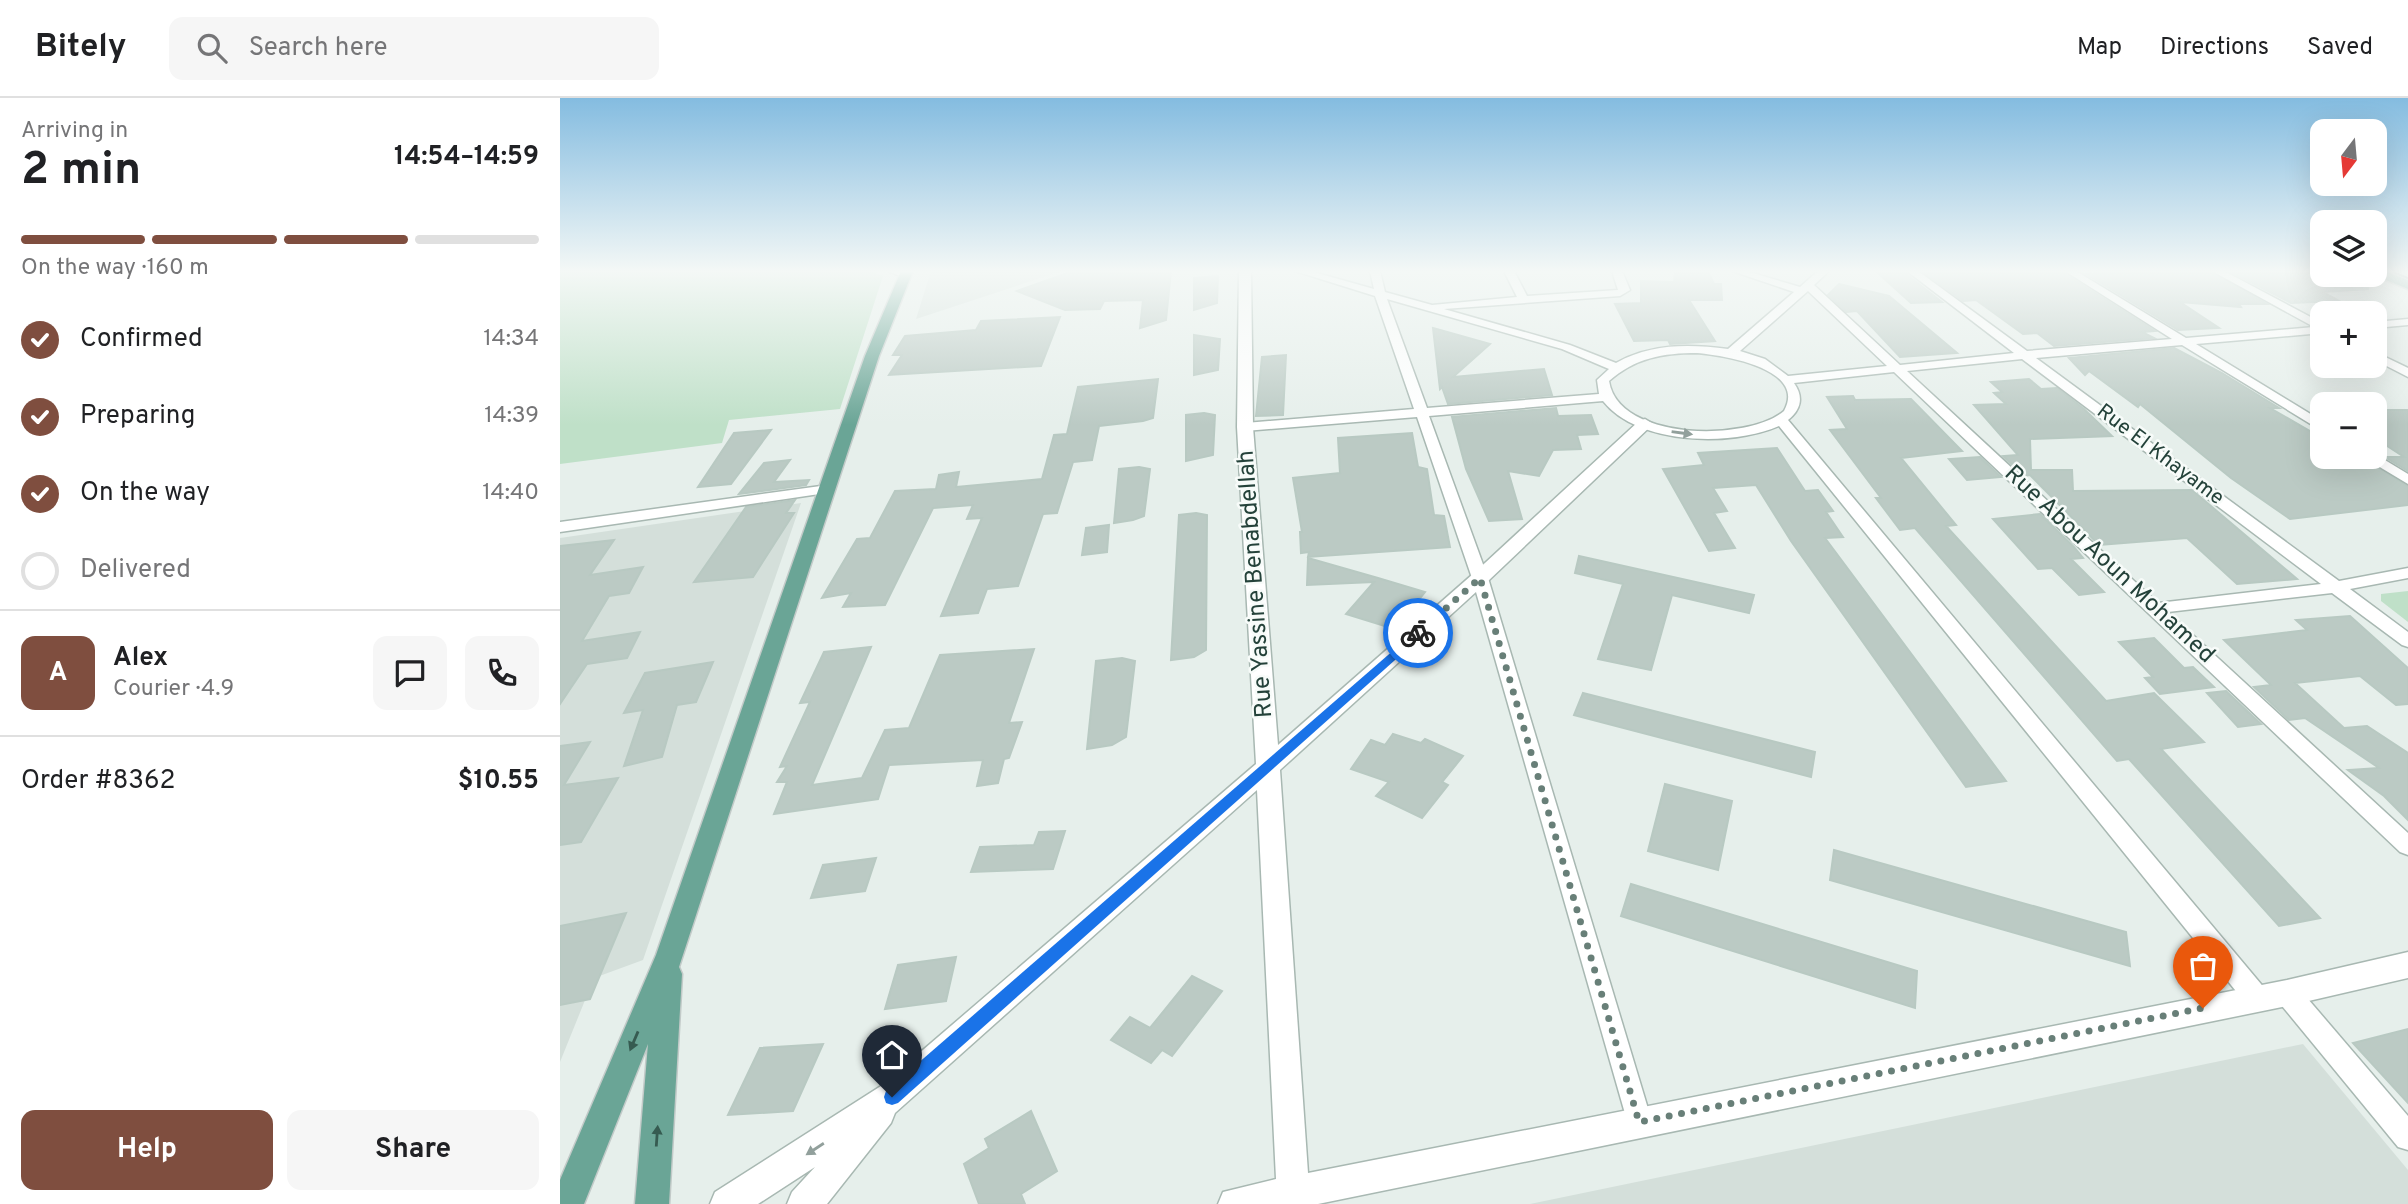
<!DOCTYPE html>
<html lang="en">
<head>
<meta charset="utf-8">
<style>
  body { margin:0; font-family:Overpass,sans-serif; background:#f6f6f6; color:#202124; height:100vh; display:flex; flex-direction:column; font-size:26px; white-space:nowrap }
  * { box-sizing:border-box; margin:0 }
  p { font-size:23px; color:#757577 }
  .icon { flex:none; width:38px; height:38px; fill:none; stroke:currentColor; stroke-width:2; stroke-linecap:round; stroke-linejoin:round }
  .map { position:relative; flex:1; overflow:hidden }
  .side { display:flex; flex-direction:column; background:#fff; width:560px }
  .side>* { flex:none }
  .needle { width:46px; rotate:196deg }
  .buttons { position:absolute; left:1750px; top:21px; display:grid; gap:14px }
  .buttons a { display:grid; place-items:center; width:77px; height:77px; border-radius:14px; background:#fff; box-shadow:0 7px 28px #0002; font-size:35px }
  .pin { position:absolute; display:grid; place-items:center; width:60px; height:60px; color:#fff; margin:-72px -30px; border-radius:50% 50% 50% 0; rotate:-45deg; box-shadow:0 0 7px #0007 }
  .pin .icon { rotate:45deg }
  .courier { position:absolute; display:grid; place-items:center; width:70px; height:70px; margin:-35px; border:5px solid #1a73e8; border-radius:50%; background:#fff; color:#222; box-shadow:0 2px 9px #0007 }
  .headline em { font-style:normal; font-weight:700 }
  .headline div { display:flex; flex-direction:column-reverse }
  .headline { display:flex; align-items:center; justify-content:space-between; height:119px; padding:0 21px }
  h1 { font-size:46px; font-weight:700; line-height:52px }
  .bar { display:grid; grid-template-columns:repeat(4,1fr); gap:10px 7px; align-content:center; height:84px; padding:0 21px }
  .bar i { height:9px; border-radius:5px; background:#e0e0e0 }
  .bar .current { background:#7f4e3f }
  .bar p { grid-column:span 4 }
  .line { display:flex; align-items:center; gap:18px; padding:0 21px; border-top:2px solid #e0e0e0 }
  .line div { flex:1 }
  .round { display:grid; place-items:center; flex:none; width:74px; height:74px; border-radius:14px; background:#f6f6f6 }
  ol { padding:0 21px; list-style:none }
  li { display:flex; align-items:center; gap:21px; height:77px }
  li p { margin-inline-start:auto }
  li .icon { padding:7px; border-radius:50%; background:#7f4e3f; color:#fff; stroke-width:4 }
  li:last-child { color:#757577 }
  li i { width:38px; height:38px; border:4px solid #e0e0e0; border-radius:50% }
  .button { display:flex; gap:14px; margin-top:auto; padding:14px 21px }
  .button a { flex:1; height:80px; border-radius:14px; background:#7f4e3f; color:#fff; font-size:28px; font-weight:700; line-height:80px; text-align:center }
  .button a+a { background:#f6f6f6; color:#202124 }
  header { display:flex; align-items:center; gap:42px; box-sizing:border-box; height:98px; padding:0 35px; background:#fff; border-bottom:2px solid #e0e0e0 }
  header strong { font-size:33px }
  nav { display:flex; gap:38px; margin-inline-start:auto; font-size:24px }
  .search { width:490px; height:63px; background:#f6f6f6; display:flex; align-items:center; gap:18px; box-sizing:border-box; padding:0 24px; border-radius:14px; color:#757577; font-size:26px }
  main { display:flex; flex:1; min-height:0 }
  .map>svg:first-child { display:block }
  .built { fill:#d4dfda }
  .green { fill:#bfe0c8 }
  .building { fill:#bbcac4; stroke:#b8c9c2; stroke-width:2 }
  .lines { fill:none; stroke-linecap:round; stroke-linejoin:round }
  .minor-casing { stroke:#a8b8b2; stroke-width:3 }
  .tertiary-casing { stroke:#a8b8b2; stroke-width:3 }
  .primary-casing { stroke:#c2cac8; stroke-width:3 }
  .minor { fill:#fff; fill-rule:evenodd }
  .tertiary { fill:#fff; fill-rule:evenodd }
  .primary { fill:#6aa596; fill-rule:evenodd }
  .tram { stroke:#5f7d75; stroke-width:2 }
  .oneway { fill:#92a09c }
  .oneway2 { fill:#365b51 }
  .route { fill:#1a73e8 }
  .done { stroke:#687f78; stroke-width:7; stroke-dasharray:0 12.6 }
  .labels { text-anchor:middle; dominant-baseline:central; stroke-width:5; stroke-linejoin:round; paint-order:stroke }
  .far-street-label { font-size:21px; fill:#24423a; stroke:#f7fbf9 }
  .street-label { font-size:24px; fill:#24423a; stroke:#f7fbf9 }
</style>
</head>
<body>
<header>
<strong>Bitely</strong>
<div class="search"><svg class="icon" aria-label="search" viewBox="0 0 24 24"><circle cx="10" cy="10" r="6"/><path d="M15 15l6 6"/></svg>Search here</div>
<nav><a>Map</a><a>Directions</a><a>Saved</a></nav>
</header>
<main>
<section class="side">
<div class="headline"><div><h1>2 min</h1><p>Arriving in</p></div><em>14:54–14:59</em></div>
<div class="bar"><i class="current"></i><i class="current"></i><i class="current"></i><i></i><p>On the way · 160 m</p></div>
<ol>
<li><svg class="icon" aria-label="check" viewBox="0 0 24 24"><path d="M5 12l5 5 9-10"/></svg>Confirmed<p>14:34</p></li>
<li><svg class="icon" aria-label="check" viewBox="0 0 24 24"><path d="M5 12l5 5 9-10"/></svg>Preparing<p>14:39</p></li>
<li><svg class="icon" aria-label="check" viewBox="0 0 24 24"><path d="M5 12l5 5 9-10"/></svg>On the way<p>14:40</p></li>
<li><i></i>Delivered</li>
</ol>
<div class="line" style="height:126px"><b class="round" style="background:#7f4e3f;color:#fff">A</b><div><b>Alex</b><p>Courier · 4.9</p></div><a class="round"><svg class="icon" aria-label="chat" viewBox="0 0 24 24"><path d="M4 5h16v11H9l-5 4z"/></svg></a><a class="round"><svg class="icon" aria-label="phone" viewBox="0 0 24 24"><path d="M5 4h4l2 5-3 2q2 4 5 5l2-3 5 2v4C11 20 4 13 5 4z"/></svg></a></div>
<div class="line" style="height:91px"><div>Order #8362</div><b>$10.55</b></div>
<div class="button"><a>Help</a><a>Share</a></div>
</section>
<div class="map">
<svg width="1848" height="1106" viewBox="0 0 1848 1106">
  <rect width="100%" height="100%" fill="#e6efeb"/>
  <!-- built -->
  <g class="built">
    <path d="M371,173H502L356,221Z"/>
    <path d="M241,405L83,862L34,880L0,964V440Z"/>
    <path d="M1743,946L1848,1072V1106H970Z"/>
  </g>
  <!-- green -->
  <g class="green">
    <path d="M0,173H310L323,178L280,311L169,322L162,345L0,366Z"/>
    <path d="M1848,493V524L1821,503V496Z"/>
  </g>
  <!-- building -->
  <g class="building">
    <path d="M513,173H611L606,222L580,230L583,202L544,203L540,211L505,212L457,193Z"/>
    <path d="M1115,173H1148L1154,186H1161L1162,202H1129L1155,243L1110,246L1108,242L1074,243L1055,206L1081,205V183L1114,184Z"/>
    <path d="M1344,173L1345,175L1382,204L1351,205L1318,175Z"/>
    <path d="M1362,173H1495L1505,176L1595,233L1582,234L1594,240L1494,248L1477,235L1463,236L1416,202L1403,203Z"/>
    <path d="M1570,173H1650L1707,206H1679L1681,209L1620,204L1659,230L1618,232L1526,176L1573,175Z"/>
    <path d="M1669,173H1762V177H1807L1808,191L1763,194L1779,203L1731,205Z"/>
    <path d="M658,178L657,205L634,212V180Z"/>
    <path d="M1279,186L1329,198L1397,255L1340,259L1297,213L1286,214L1268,197Z"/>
    <path d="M500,219L481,268L329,277L342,257H333L345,238L416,232L421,223Z"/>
    <path d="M873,230L930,246L893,279L984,271L992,297L888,306L882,289L880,291Z"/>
    <path d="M634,237L660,241L658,272L634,277Z"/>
    <path d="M1614,250L1662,275L1719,310H1710L1762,340V359H1801L1848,388V407L1730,421L1671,380L1580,306L1578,309L1529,273L1525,277L1509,260Z"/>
    <path d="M726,257L723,317L696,318L702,259Z"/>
    <path d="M598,281L593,320L583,323L539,328L532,362L513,364L497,415L483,416L458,488L427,491L418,515L381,518L422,420L407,421L413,407L373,410L325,507L283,509L291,495L262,500L297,441L310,440L335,393L376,391L379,377L399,374L396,389L482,381L494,337L507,336L518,289Z"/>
    <path d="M1469,281L1481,291L1497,290L1524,311L1552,338L1470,341L1471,372H1512L1513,393L1632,392L1737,481L1677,486L1627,440L1539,447L1470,377L1464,378L1443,358L1458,357L1414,307L1446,306L1434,295L1442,294L1431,284Z"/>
    <path d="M1293,298L1295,302L1351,301L1402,353L1341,360L1396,427L1386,428L1546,603L1594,595L1644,644L1601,651L1760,820L1719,828L1569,661L1557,663L1355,430L1340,432L1316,400H1321L1270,332L1287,331L1267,299Z"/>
    <path d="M996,310L998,318L1031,317L1038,336L1017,337L1021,351L993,352L979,378L948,373L962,421L929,423L906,371L892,319Z"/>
    <path d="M1815,312H1848V373L1825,359H1844L1815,340Z"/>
    <path d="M644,315L655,317L653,357L626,363V317Z"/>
    <path d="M211,332L171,386L138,389L174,335Z"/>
    <path d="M852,335L858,369L867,371L874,417L884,418L890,449L748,459L749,454L741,455L740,434H742L733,380L780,375L778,340Z"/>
    <path d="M1217,350L1245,393L1258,392L1273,413L1266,414L1283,439L1265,440L1446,683L1406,689L1231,443L1196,387L1153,390L1167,413L1154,415L1175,450L1149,453L1103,371L1144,367L1138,355Z"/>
    <path d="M1420,359L1441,379L1407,382L1389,361Z"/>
    <path d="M230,362L214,384L249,382L246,387L179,396L204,365Z"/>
    <path d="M579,369L590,371L584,418L573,422L554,425L559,371Z"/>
    <path d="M235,402L226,415H234L193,479L134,484L186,409Z"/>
    <path d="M636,415L647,417L646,552L634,559L611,562L619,417Z"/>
    <path d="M1480,416L1514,449L1523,460L1511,461L1544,494L1519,497L1492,470L1478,471L1433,421Z"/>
    <path d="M549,427L547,454L522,457L526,430Z"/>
    <path d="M54,442L30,477L83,469L69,495L49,498L22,543L80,534L67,560L27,566L0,606V448Z"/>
    <path d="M1019,458L1194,497L1189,515L1112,497L1091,572L1038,561L1063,486L1015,475Z"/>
    <path d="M748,460L818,480L865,494L848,515L838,512L825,528L786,516L814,484L747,487Z"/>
    <path d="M1790,518L1848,570V606L1836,607L1800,578L1735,585L1784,630L1807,628L1848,655V722L1824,698L1788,672L1819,670L1745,620L1729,622L1694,589L1711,587L1664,542L1747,532L1736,522Z"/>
    <path d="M1594,540L1624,570L1633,569L1654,589L1600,596L1585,580L1593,579L1559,544Z"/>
    <path d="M311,549L252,687L302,680L325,632L349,630L380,557L474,551L449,625L462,624L449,660L444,661L438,685L417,688L423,662L329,667L318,701L214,716L227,684H217L227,668L220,669L250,604L240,605L264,554Z"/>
    <path d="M562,560L575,563L566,639L552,647L527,651L536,563Z"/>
    <path d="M153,564L136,604L117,607L102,659L64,668L83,612L64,615L85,575Z"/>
    <path d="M1666,593L1701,626L1678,629L1647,595Z"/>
    <path d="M1023,595L1255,654L1251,679L1014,617Z"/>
    <path d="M833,636L861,645L865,641L903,658L882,684L888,687L862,720L816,698L829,684L791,671L811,642L825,647Z"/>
    <path d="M30,644L4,687L58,680L21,744L0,747V648Z"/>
    <path d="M1105,686L1172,703L1158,772L1088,753Z"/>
    <path d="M505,733L493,771L411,774L420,749L474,747L479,734Z"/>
    <path d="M1274,752L1566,834L1570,868L1270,782Z"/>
    <path d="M316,760L305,793L251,800L263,767Z"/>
    <path d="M1071,786L1357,873L1355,910L1061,818Z"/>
    <path d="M66,815L30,901L0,907V828Z"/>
    <path d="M396,859L386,903L325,911L338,867Z"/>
    <path d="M632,878L662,893L612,958L602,952L591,965L551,942L570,919L590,930Z"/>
    <path d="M1848,931V1005L1793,945Z"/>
    <path d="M263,946L233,1013L168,1017L200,950Z"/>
    <path d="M471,1013L497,1073L461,1096L465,1106H419L404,1066L429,1050L425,1041Z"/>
  </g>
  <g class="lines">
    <defs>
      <g id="minor">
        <path d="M328,173H342L350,177L345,180Z"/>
        <path d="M735,173H750L814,191L810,173H820L825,194L872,207L957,199L944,173H954L967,198L1058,192L1052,173H1062L1070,192L1060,198L884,211L1010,247L1056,265C1091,245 1130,246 1168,251L1234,194L1172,173H1186L1240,189L1258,173H1269L1254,187L1340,267L1454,255L1347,173H1358L1467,253L1612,241L1505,173H1516L1626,240L1754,229L1652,173H1664L1762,225V235L1636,246L1762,323V333L1622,247L1476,260L1779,483L1848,470V480L1790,491L1848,534V549L1842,547L1772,495L1608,514L1848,735V757L1840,754L1334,274L1234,285C1244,299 1241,312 1228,322L1706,892L1709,900L1706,908L1697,911L1688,908L1219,328C1171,349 1078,347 1043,303L869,318L928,480L1092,1024L1088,1033L1079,1037L1070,1033L912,480L857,319L685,333L678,329L685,325L854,311L815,198ZM1248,193L1327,268L1228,278L1205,261L1180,253ZM827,201L1002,251L1049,271L1037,282L1039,296L867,310ZM1137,255C1161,257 1248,270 1224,313C1187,344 1058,343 1049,283C1075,260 1103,255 1137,255ZM1462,261L1761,486L1598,505L1347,273Z"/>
        <path d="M1848,221V227L1815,230V224Z"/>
        <path d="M1815,254L1848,270V279L1815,262Z"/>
        <path d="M1815,356L1848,376V386L1803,359H1815Z"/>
        <path d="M268,387L275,391L273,394L0,434V424Z"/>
        <path d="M1727,884L1736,887L1848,1018V1052L1838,1049L1718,903L1715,895L1718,887Z"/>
      </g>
      <path id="tertiary" d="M679,173H691L693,329L718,647L913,476L1079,323L1085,321L1093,326L927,484L720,672L748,1075L1727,882L1848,854V880L1727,908L758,1106H658L663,1094L716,1081L697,692L335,1015L331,1025L267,1106H227L232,1094L255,1069L198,1106H150L155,1094L321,988L696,666L677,329Z"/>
      <g id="primary">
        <path d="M341,173H353L319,258L119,869L122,876L109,1106H75L88,946L24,1106H0V1082L96,857L305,258Z"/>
        <path d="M1815,173H1825L1848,182V191L1814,177Z"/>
      </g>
    </defs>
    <!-- minor casing -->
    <use href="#minor" class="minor-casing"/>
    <!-- tertiary casing -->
    <use href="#tertiary" class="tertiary-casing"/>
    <!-- primary casing -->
    <use href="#primary" class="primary-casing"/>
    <!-- minor -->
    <use href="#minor" class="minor"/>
    <!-- tertiary -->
    <use href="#tertiary" class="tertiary"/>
    <!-- primary -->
    <use href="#primary" class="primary"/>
    <!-- tram -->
    <path class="tram" d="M1831,173L1848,180"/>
  </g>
  <!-- one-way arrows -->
  <defs><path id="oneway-solid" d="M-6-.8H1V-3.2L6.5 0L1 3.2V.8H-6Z" transform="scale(1.75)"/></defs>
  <g class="oneway">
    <use href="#oneway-solid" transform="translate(1122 335) rotate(8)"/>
    <use href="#oneway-solid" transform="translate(255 1051) rotate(147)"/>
  </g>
  <g class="oneway2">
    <use href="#oneway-solid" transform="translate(74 943) rotate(113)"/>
    <use href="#oneway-solid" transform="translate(97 1038) rotate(-86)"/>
  </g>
  <!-- sky -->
  <linearGradient id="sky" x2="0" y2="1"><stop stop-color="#84bce0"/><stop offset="0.53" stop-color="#f4f8f6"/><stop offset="1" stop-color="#f4f8f6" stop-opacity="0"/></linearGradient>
  <rect width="1848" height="327" fill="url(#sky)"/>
  <!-- route -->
  <path class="route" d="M858,531L864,535L862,538L338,1005L332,1007L326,1005L324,999L326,993Z"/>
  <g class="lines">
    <!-- done -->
    <path class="done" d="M858,535L920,480L1079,1024L1643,910"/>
  </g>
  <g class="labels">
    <!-- far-street labels -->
    <g class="far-street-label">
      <text transform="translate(1600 357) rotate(37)">Rue El Khayame</text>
    </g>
    <!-- street labels -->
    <g class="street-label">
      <text transform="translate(1549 467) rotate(43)">Rue Abou Aoun Mohamed</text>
      <text transform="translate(696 486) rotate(-94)">Rue Yassine Benabdellah</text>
    </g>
  </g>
</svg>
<div class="buttons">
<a><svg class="needle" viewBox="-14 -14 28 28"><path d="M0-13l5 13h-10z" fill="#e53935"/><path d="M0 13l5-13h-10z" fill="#757577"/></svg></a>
<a><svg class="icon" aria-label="layers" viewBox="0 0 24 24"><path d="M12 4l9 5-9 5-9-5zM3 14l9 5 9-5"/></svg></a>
<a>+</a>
<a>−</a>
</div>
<div class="pin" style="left:1643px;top:910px;background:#ea580c"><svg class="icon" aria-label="bag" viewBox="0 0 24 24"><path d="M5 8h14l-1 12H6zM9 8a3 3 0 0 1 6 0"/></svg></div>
<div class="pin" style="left:332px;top:999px;background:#1f2937"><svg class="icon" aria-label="home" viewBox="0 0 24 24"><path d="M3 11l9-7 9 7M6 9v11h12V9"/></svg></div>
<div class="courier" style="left:858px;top:535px"><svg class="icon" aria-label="bike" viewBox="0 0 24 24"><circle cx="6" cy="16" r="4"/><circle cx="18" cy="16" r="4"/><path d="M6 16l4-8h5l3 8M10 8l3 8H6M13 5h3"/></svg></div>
</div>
</main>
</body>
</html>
